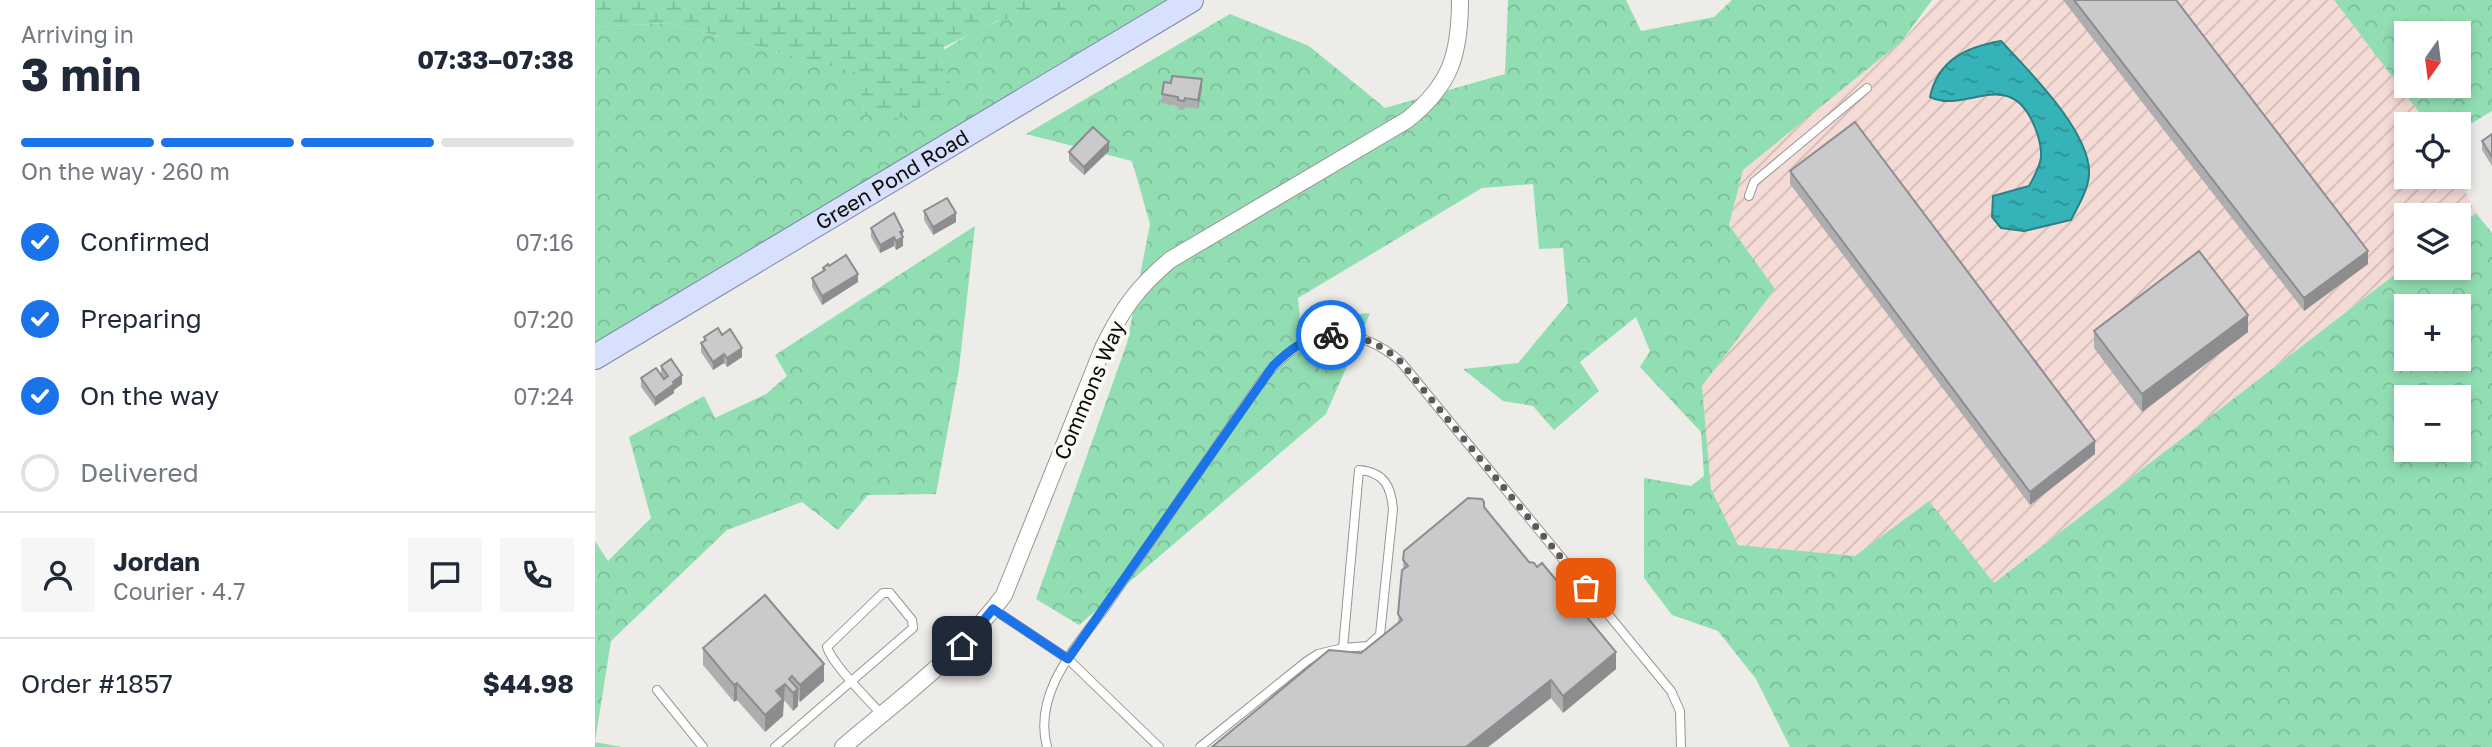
<!DOCTYPE html>
<html lang="en">
<head>
<meta charset="utf-8">
<style>
  body { margin:0; font-family:"Golos Text",sans-serif; background:#f6f6f7; color:#1f2937; height:100vh; display:flex; flex-direction:column; font-size:26px; white-space:nowrap }
  * { box-sizing:border-box; margin:0 }
  p { font-size:23px; color:#747a83 }
  .icon { flex:none; width:38px; height:38px; fill:none; stroke:currentColor; stroke-width:2; stroke-linecap:round; stroke-linejoin:round }
  .map { position:relative; flex:1; overflow:hidden }
  .drawer { display:flex; flex-direction:column; background:#fff; width:595px }
  .drawer>* { flex:none }
  .needle { width:46px; rotate:194deg }
  .buttons { position:absolute; left:1799px; top:21px; display:grid; gap:14px }
  .buttons a { display:grid; place-items:center; width:77px; height:77px; border-radius:0px; background:#fff; box-shadow:0 4px 10px #0003; font-size:35px }
  .pin { position:absolute; display:grid; place-items:center; width:60px; height:60px; color:#fff; margin:-30px; border-radius:14px; box-shadow:0 4px 10px #0006 }
  .courier { position:absolute; display:grid; place-items:center; width:70px; height:70px; margin:-35px; border:5px solid #1a73e8; border-radius:50%; background:#fff; color:#222; box-shadow:0 2px 9px #0007 }
  .summary em { font-style:normal; font-weight:700 }
  .summary div { display:flex; flex-direction:column-reverse }
  .summary { display:flex; align-items:center; justify-content:space-between; height:119px; padding:0 21px }
  h1 { font-size:46px; font-weight:700; line-height:52px }
  .bar { display:grid; grid-template-columns:repeat(4,1fr); gap:10px 7px; align-content:center; height:84px; padding:0 21px }
  .bar i { height:9px; border-radius:5px; background:#e0e1e3 }
  .bar .current { background:#1a73e8 }
  .bar p { grid-column:span 4 }
  .line { display:flex; align-items:center; gap:18px; padding:0 21px; border-top:2px solid #e0e1e3 }
  .line div { flex:1 }
  .round { display:grid; place-items:center; flex:none; width:74px; height:74px; border-radius:0px; background:#f6f6f7 }
  ol { padding:0 21px; list-style:none }
  li { display:flex; align-items:center; gap:21px; height:77px }
  li p { margin-inline-start:auto }
  li .icon { padding:7px; border-radius:50%; background:#1a73e8; color:#fff; stroke-width:4 }
  li:last-child { color:#747a83 }
  li i { width:38px; height:38px; border:4px solid #e0e1e3; border-radius:50% }
  main { display:flex; flex:1; min-height:0 }
  .map>svg:first-child { display:block }
  .industrial { fill:url(#industrial-furrows) }
  .forest { fill:url(#forest-crowns); fill-rule:evenodd }
  .wetland { fill:url(#wetland-marsh) }
  .water { fill:url(#water-ripples); stroke:#298184; stroke-width:2 }
  .lines { fill:none; stroke-linecap:round; stroke-linejoin:round }
  .lane-casing { stroke:#979693; stroke-width:10 }
  .street-casing { stroke:#979693; stroke-width:18 }
  .primary-casing { stroke:#7e88a7; stroke-width:26 }
  .lane { stroke:#fff; stroke-width:8 }
  .street { stroke:#fff; stroke-width:16 }
  .primary { stroke:#d7e0fd; stroke-width:24 }
  .wall { fill:#aeaeb0 }
  .shaded-wall { fill:#8d8d90 }
  .building { fill:#cacacd; stroke:#8d8d90; stroke-width:2 }
  .done { stroke:#5b5a58; stroke-width:7; stroke-dasharray:0 12.6 }
  .route { stroke:#1a73e8; stroke-width:9 }
  .labels { text-anchor:middle; dominant-baseline:central; stroke-width:7; stroke-linejoin:round; paint-order:stroke }
  .street-label { font-size:21px; fill:#0c0b0a; stroke:#faf9f6 }
</style>
</head>
<body>
<main>
<section class="drawer">
<div class="summary"><div><h1>3 min</h1><p>Arriving in</p></div><em>07:33–07:38</em></div>
<div class="bar"><i class="current"></i><i class="current"></i><i class="current"></i><i></i><p>On the way · 260 m</p></div>
<ol>
<li><svg class="icon" aria-label="check" viewBox="0 0 24 24"><path d="M5 12l5 5 9-10"/></svg>Confirmed<p>07:16</p></li>
<li><svg class="icon" aria-label="check" viewBox="0 0 24 24"><path d="M5 12l5 5 9-10"/></svg>Preparing<p>07:20</p></li>
<li><svg class="icon" aria-label="check" viewBox="0 0 24 24"><path d="M5 12l5 5 9-10"/></svg>On the way<p>07:24</p></li>
<li><i></i>Delivered</li>
</ol>
<div class="line" style="height:126px"><a class="round"><svg class="icon" aria-label="person" viewBox="0 0 24 24"><circle cx="12" cy="8" r="4"/><path d="M4 21q1-7 8-7t8 7"/></svg></a><div><b>Jordan</b><p>Courier · 4.7</p></div><a class="round"><svg class="icon" aria-label="chat" viewBox="0 0 24 24"><path d="M4 5h16v11H9l-5 4z"/></svg></a><a class="round"><svg class="icon" aria-label="phone" viewBox="0 0 24 24"><path d="M5 4h4l2 5-3 2q2 4 5 5l2-3 5 2v4C11 20 4 13 5 4z"/></svg></a></div>
<div class="line" style="height:91px"><div>Order #1857</div><b>$44.98</b></div>
</section>
<div class="map">
<svg width="1897" height="747" viewBox="0 0 1897 747">
  <defs>
    <pattern id="industrial-furrows" width="10" height="10" patternUnits="userSpaceOnUse" patternTransform="scale(1.75)"><rect width="10" height="10" fill="#f5dbd6"/><path d="M-1 1l2-2M0 10L10 0M9 11l2-2" fill="none" stroke="#d1bbb6"/></pattern>
    <pattern id="forest-crowns" width="20" height="18" patternUnits="userSpaceOnUse" patternTransform="scale(1.75)"><rect width="20" height="18" fill="#92deb3"/><path d="M2 6a3 3 0 1 1 6 0M12 15a3 3 0 1 1 6 0" fill="none" stroke="#7dbd99"/></pattern>
    <pattern id="wetland-marsh" width="20" height="14" patternUnits="userSpaceOnUse" patternTransform="scale(1.75)"><rect width="20" height="14" fill="#92deb3"/><path d="M1 5h8M5 5V1M11 12h8M15 12V8" fill="none" stroke="#7dbd99"/></pattern>
    <pattern id="water-ripples" width="26" height="14" patternUnits="userSpaceOnUse" patternTransform="scale(1.75)"><rect width="26" height="14" fill="#36b3b8"/><path d="M2 4q2-2 4 0t4 0M15 11q2-2 4 0t4 0" fill="none" stroke="#2c9094"/></pattern>
  </defs>
  <rect width="100%" height="100%" fill="#edece9"/>
  <!-- industrial -->
  <path class="industrial" d="M1343,0H1739L1833,124H1811V177H1863L1881,213L1864,226V215H1811V266L1399,583L1334,502L1260,556L1142,545L1116,490L1107,386L1180,289L1134,225L1148,170L1307,41Z"/>
  <!-- forest -->
  <g class="forest">
    <path d="M488,0H572L0,347V27L73,23L264,73L269,114C311,79 350,42 401,22C430,11 461,17 488,0Z"/>
    <path d="M913,0H1031L1046,31L1119,17L1137,0H1337L1307,41L1148,170L1134,225L1180,289L1107,386L1116,489L1143,545L1260,556L1334,501L1399,583L1811,266L1864,268V226L1881,213L1897,233V747H1195L1161,679L1123,631L1077,615L1049,578V478L1096,486L1109,476L1106,432L1045,367L1055,351L1041,317L985,362L1004,391L959,430L938,406L908,401L868,369L923,363L973,303L968,248L944,249L938,184L887,188L703,298L705,320L775,313L731,414L484,625L441,599L532,343L555,224L537,161L431,134L635,14L714,46L790,108L910,74ZM1811,306H1864V359H1811ZM1811,397H1864V450H1811Z"/>
    <path d="M1739,0H1897V111L1864,131V124H1833ZM1811,33H1864V86H1811Z"/>
    <path d="M380,226L364,369L341,494L273,495L243,530L207,502L132,530L16,641L0,742L26,747H0V541L13,561L56,518L34,437L109,396L120,418L171,394L192,376L180,355Z"/>
  </g>
  <!-- wetland -->
  <path class="wetland" d="M0,0H488L474,9L402,21L349,47L356,89L300,121L269,114L263,73L73,23L0,27Z"/>
  <!-- water -->
  <path class="water" d="M1406,41C1433,70 1497,133 1494,175C1493,190 1483,206 1476,220L1429,231L1406,228L1397,217L1398,196L1434,186C1447,163 1450,155 1441,130C1416,63 1372,115 1335,97C1343,60 1371,47 1406,41Z"/>
  <g class="lines">
    <defs>
      <g id="lane">
        <path d="M1154,196L1159,182L1272,88"/>
        <path d="M398,609L473,659L564,747"/>
        <path d="M62,690L108,747"/>
        <path d="M180,747L318,628L317,620L295,593H288L232,647C237,664 273,699 286,714"/>
        <path d="M452,747C438,694 479,649 509,609L668,379C707,330 755,319 805,361L1076,691L1085,711L1086,747"/>
        <path d="M605,747L712,661L723,654L748,648L773,646L785,635L798,509C796,486 789,472 764,470L748,648"/>
      </g>
      <path id="street" d="M248,747C304,699 365,655 409,595L508,348C527,309 542,288 575,260L812,120C856,85 865,54 865,0"/>
      <g id="primary">
        <path id="s1" d="M0,357L596,0"/>
      </g>
    </defs>
    <!-- lane casing -->
    <use href="#lane" class="lane-casing"/>
    <!-- street casing -->
    <use href="#street" class="street-casing"/>
    <!-- primary casing -->
    <use href="#primary" class="primary-casing"/>
    <!-- lane -->
    <use href="#lane" class="lane"/>
    <!-- street -->
    <use href="#street" class="street"/>
    <!-- primary -->
    <use href="#primary" class="primary"/>
  </g>
  <!-- wall -->
  <g class="wall">
    <path d="M1468,0H1581L1773,264L1709,311Z"/>
    <path d="M607,88L603,109L590,107L589,110L583,109V106L567,103V94Z"/>
    <path d="M1897,134V166L1887,150V141Z"/>
    <path d="M514,151L489,175L474,161V152Z"/>
    <path d="M1195,171L1500,454L1435,505L1195,184Z"/>
    <path d="M329,211L361,222L338,235L329,220Z"/>
    <path d="M276,228L308,240V246L301,250L299,246L285,253L276,237Z"/>
    <path d="M234,266L263,282L227,305L217,287V278L228,271V268Z"/>
    <path d="M1499,331L1653,332L1547,412L1499,348Z"/>
    <path d="M127,335L147,357L132,367L129,363L118,370L106,352V343L109,341V337Z"/>
    <path d="M66,366L87,384L79,390V393L60,406L46,387V378L66,374Z"/>
    <path d="M889,508L1021,669L968,713L956,698L893,747H617L766,653L803,623L808,570L809,551Z"/>
    <path d="M108,648L229,681L205,702L203,700V706L198,711L190,701L188,702V716L170,732L142,700L139,702L108,665Z"/>
  </g>
  <!-- shaded-wall -->
  <g class="shaded-wall">
    <path d="M607,79V88L603,109V100Z"/>
    <path d="M514,142V151L489,175V167Z"/>
    <path d="M361,213V222L338,235V227Z"/>
    <path d="M308,231V246L301,250V241L305,232Z"/>
    <path d="M299,237V246L285,253V245Z"/>
    <path d="M1773,251V264L1709,311V298Z"/>
    <path d="M263,274V282L227,305V296Z"/>
    <path d="M1653,315V332L1547,412V394Z"/>
    <path d="M147,348V357L132,367V358Z"/>
    <path d="M129,354V363L118,370V362Z"/>
    <path d="M87,375V384L79,390V393L60,406V398Z"/>
    <path d="M1500,441V454L1435,505V492Z"/>
    <path d="M1021,652V669L968,713V696Z"/>
    <path d="M229,664V681L205,702V685Z"/>
    <path d="M956,680V698L893,747H871Z"/>
    <path d="M142,683V700L139,702V685Z"/>
    <path d="M190,684L188,716L170,732V715L181,691Z"/>
    <path d="M203,689V706L198,711V693Z"/>
  </g>
  <!-- building -->
  <g class="building">
    <path d="M1479,0H1581L1773,251L1709,298Z"/>
    <path d="M577,76L607,79L603,100L590,98L589,101L583,100V97L567,94L569,82L576,83Z"/>
    <path d="M1260,122L1500,441L1435,492L1195,171Z"/>
    <path d="M498,127L514,142L489,167L474,152Z"/>
    <path d="M1897,134V157L1887,141Z"/>
    <path d="M352,198L361,213L338,227L329,211Z"/>
    <path d="M299,213L308,231L305,232L308,237L301,241L299,237L285,245L276,228Z"/>
    <path d="M1604,251L1653,315L1547,394L1499,331Z"/>
    <path d="M251,255L263,274L227,296L217,278L230,270L228,268L233,264L234,266Z"/>
    <path d="M123,328L127,335L135,329L147,348L132,358L129,354L118,362L106,343L111,340L109,337Z"/>
    <path d="M76,359L87,375L78,382L79,384L60,398L46,378L61,368L69,379L73,376L66,366Z"/>
    <path d="M873,498L887,499L889,502V507L934,562L939,563L942,567L947,563L1021,652L968,696L956,680L871,747H617L734,650L766,653L807,620L803,614L807,570L813,566L808,560L809,551Z"/>
    <path d="M170,595L229,664L205,685L197,676L194,679L203,689L198,693L190,684L181,691L188,699L170,715L142,683L139,685L108,648Z"/>
  </g>
  <g class="lines">
    <!-- done -->
    <path class="done" d="M736,335C764,334 784,343 805,361L991,588"/>
    <!-- route -->
    <path class="route" d="M367,646L398,609L473,659L678,366C694,350 712,336 736,335"/>
  </g>
  <g class="labels">
    <!-- street labels -->
    <g class="street-label">
      <text stroke="none"><textPath href="#s1" startOffset="346">Green Pond Road</textPath></text>
      <text transform="translate(494 390) rotate(-67)">Commons Way</text>
    </g>
  </g>
</svg>
<div class="buttons">
<a><svg class="needle" viewBox="-14 -14 28 28"><path d="M0-13l5 13h-10z" fill="#e53935"/><path d="M0 13l5-13h-10z" fill="#747a83"/></svg></a>
<a><svg class="icon" aria-label="locate" viewBox="0 0 24 24"><circle cx="12" cy="12" r="6"/><path d="M12 2v4M12 18v4M2 12h4M18 12h4"/></svg></a>
<a><svg class="icon" aria-label="layers" viewBox="0 0 24 24"><path d="M12 4l9 5-9 5-9-5zM3 14l9 5 9-5"/></svg></a>
<a>+</a>
<a>−</a>
</div>
<div class="pin" style="left:991px;top:588px;background:#ea580c"><svg class="icon" aria-label="bag" viewBox="0 0 24 24"><path d="M5 8h14l-1 12H6zM9 8a3 3 0 0 1 6 0"/></svg></div>
<div class="pin" style="left:367px;top:646px;background:#1f2937"><svg class="icon" aria-label="home" viewBox="0 0 24 24"><path d="M3 11l9-7 9 7M6 9v11h12V9"/></svg></div>
<div class="courier" style="left:736px;top:335px"><svg class="icon" aria-label="bike" viewBox="0 0 24 24"><circle cx="6" cy="16" r="4"/><circle cx="18" cy="16" r="4"/><path d="M6 16l4-8h5l3 8M10 8l3 8H6M13 5h3"/></svg></div>
</div>
</main>
</body>
</html>
